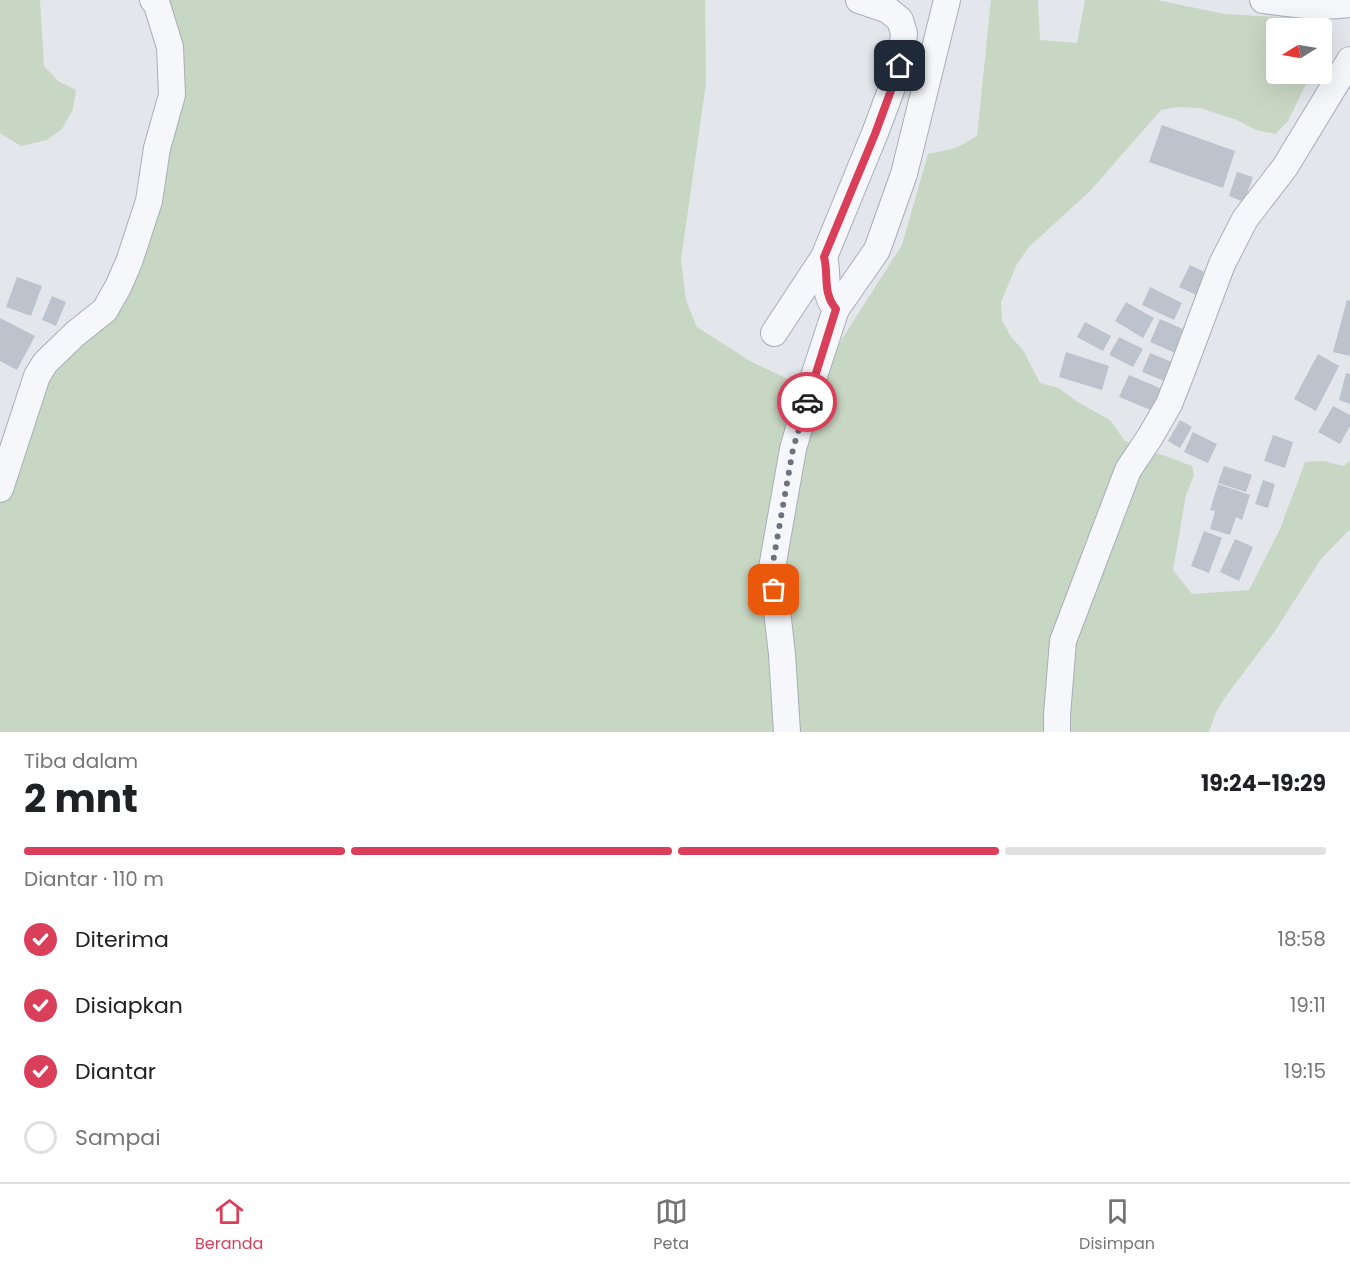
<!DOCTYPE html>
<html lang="id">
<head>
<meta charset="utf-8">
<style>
  body { margin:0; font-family:Poppins,sans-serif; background:#f2f2f2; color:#202124; height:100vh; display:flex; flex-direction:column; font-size:22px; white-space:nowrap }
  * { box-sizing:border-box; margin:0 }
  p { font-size:20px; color:#757577 }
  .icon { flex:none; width:33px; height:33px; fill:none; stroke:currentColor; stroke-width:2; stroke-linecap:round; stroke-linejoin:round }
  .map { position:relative; height:732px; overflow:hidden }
  .details { display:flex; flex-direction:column; background:#fff; flex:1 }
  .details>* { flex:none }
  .needle { width:39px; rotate:259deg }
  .fabs { position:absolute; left:1266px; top:18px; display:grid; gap:12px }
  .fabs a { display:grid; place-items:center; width:66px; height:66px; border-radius:6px; background:#fff; box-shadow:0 6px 24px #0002; font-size:30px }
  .pin { position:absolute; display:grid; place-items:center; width:51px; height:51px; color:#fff; margin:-26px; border-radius:12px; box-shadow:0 3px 9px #0006 }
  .courier { position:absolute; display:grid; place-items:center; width:60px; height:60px; margin:-30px; border:4px solid #d93f59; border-radius:50%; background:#fff; color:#222; box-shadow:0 2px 8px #0007 }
  .head em { font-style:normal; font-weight:700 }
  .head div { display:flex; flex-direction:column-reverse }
  .head { display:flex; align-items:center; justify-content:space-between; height:102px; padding:0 24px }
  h1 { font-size:39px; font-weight:700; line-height:45px }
  .bar { display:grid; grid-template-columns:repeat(4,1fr); gap:9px 6px; align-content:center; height:72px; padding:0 24px }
  .bar i { height:8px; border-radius:4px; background:#e0e0e0 }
  .bar .current { background:#d93f59 }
  .bar p { grid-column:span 4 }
  ol { padding:0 24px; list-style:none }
  li { display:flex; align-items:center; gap:18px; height:66px }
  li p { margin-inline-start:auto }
  li .icon { padding:6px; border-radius:50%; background:#d93f59; color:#fff; stroke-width:4 }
  li:last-child { color:#757577 }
  li i { width:33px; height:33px; border:3px solid #e0e0e0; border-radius:50% }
  .tab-bar { display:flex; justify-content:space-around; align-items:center; height:84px; border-top:2px solid #e0e0e0; background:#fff; font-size:16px; color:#757577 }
  .tab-bar a { display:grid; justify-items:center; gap:3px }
  .tab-bar .current { color:#d93f59 }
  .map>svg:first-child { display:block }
  .green { fill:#c8d7c3 }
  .building { fill:#bcc3cc }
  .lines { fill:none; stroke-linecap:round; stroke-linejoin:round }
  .minor-casing { stroke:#a7aeb7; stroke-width:28 }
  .minor { stroke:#f6f7fa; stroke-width:26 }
  .done { stroke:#6a7380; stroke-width:6; stroke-dasharray:0 10.8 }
  .route { stroke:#d93f59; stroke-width:8 }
</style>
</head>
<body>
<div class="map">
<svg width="1350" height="732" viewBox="0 0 1350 732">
  <rect width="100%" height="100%" fill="#e3e7ec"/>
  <!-- green -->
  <g class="green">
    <path d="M0,0H40L44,66L58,81L76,90L73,109L62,129L47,140L21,146L0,133Z"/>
    <path d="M165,0H705L706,83L681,260L686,300L697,327L750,361L798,384L824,381L840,342L902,245L928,154L956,148L977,136L991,0H1038L1040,40L1077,43L1085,0H1157L1225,14L1314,19L1327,33L1325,53L1322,58V28H1276V74H1312L1305,86L1288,121L1275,134L1256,130L1237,120L1200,108L1179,107L1161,110L1091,190L1029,247L1017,264L1001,302L1002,320L1011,337L1023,350L1040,383L1059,388L1076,401L1110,420L1125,441L1192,466L1194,475L1186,495L1173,570L1192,594L1249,590L1280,529L1305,462L1324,461L1343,466L1350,461V529L1321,559L1275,631L1226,696L1216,712L1209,732H0V474L45,380L158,203Z"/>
  </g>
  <!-- building -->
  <g class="building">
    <path d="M1162,125L1235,151L1223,188L1149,162Z"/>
    <path d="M1237,172L1253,177L1244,202L1229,196Z"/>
    <path d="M1190,265L1207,273L1196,295L1179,287Z"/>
    <path d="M17,277L42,286L31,316L6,307Z"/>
    <path d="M1150,287L1182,303L1174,320L1142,305Z"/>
    <path d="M52,296L66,302L56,326L42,320Z"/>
    <path d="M1347,300L1350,301V356L1333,352Z"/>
    <path d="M1126,302L1154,318L1143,338L1115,321Z"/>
    <path d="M0,318L35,336L17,370L0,361Z"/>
    <path d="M1160,319L1185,330L1175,353L1150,342Z"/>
    <path d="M1085,322L1111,336L1103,351L1077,337Z"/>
    <path d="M1119,337L1143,349L1133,367L1109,355Z"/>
    <path d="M1066,352L1109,366L1102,390L1059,377Z"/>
    <path d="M1150,353L1174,363L1167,382L1142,372Z"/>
    <path d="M1318,354L1339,366L1316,411L1294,399Z"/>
    <path d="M1346,373L1350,374V404L1339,400Z"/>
    <path d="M1129,375L1162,389L1153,411L1119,397Z"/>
    <path d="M1333,406L1350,415V426L1340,444L1318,432Z"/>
    <path d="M1180,420L1192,427L1180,448L1168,441Z"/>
    <path d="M1193,432L1217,444L1208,463L1184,452Z"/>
    <path d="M1273,435L1293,442L1285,468L1264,461Z"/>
    <path d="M1224,466L1252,475L1246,492L1218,483Z"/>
    <path d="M1263,480L1275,484L1268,508L1255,504Z"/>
    <path d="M1218,484L1250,495L1242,520L1236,517L1230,535L1210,529L1215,511L1210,510Z"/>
    <path d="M1204,531L1222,538L1209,573L1191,566Z"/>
    <path d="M1235,539L1253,547L1239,581L1220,572Z"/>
  </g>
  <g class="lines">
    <defs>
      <g id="minor">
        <path d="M1263,0C1292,4 1320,8 1350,4"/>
        <path d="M836,309C822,292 829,276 824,257L875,133L900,66L904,33L900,20L888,10L859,0"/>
        <path d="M774,333L824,257"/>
        <path d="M0,489L37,376L45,363L75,334L105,310L118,287L129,262L149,201L157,148L172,95L170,47L157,5L153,0"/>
        <path d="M787,732L782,654L772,568L793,449L814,376L836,309L877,250L904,174L947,0"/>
        <path d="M1057,732V715L1063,641L1128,470L1150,437L1169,404L1182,371L1222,264L1245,219L1285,167L1350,60"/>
      </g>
    </defs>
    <!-- minor casing -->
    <use href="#minor" class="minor-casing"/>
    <!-- minor -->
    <use href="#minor" class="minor"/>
  </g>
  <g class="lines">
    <!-- done -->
    <path class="done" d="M774,590L772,568L793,449L807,402"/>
    <!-- route -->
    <path class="route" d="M807,402L836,309C822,292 829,276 824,257L875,134L900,66"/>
  </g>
</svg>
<div class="fabs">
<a><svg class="needle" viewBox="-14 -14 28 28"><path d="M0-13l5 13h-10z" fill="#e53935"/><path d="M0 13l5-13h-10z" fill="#757577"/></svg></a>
</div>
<div class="pin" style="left:774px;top:590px;background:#ea580c"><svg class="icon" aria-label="bag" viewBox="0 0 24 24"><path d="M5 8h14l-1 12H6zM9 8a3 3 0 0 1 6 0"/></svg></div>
<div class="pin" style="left:900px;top:66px;background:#1f2937"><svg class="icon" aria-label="home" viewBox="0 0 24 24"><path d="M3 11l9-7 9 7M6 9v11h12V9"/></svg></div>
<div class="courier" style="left:807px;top:402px"><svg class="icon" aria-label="car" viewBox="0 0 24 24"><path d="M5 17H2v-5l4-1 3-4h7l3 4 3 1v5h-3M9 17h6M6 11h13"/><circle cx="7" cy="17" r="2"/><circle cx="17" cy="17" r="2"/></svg></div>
</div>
<section class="details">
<div class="head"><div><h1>2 mnt</h1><p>Tiba dalam</p></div><em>19:24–19:29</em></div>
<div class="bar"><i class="current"></i><i class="current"></i><i class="current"></i><i></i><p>Diantar · 110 m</p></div>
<ol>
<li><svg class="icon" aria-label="check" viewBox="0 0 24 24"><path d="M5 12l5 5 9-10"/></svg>Diterima<p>18:58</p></li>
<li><svg class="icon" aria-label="check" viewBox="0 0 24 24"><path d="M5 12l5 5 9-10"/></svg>Disiapkan<p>19:11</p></li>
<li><svg class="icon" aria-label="check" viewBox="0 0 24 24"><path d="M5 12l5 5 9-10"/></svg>Diantar<p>19:15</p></li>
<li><i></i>Sampai</li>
</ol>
</section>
<nav class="tab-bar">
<a class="current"><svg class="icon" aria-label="home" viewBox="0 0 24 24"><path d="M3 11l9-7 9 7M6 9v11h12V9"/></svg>Beranda</a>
<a><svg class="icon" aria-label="map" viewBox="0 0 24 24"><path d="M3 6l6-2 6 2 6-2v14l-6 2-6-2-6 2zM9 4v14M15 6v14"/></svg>Peta</a>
<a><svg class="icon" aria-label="saved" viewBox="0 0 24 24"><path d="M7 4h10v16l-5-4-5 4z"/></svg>Disimpan</a>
</nav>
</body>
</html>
